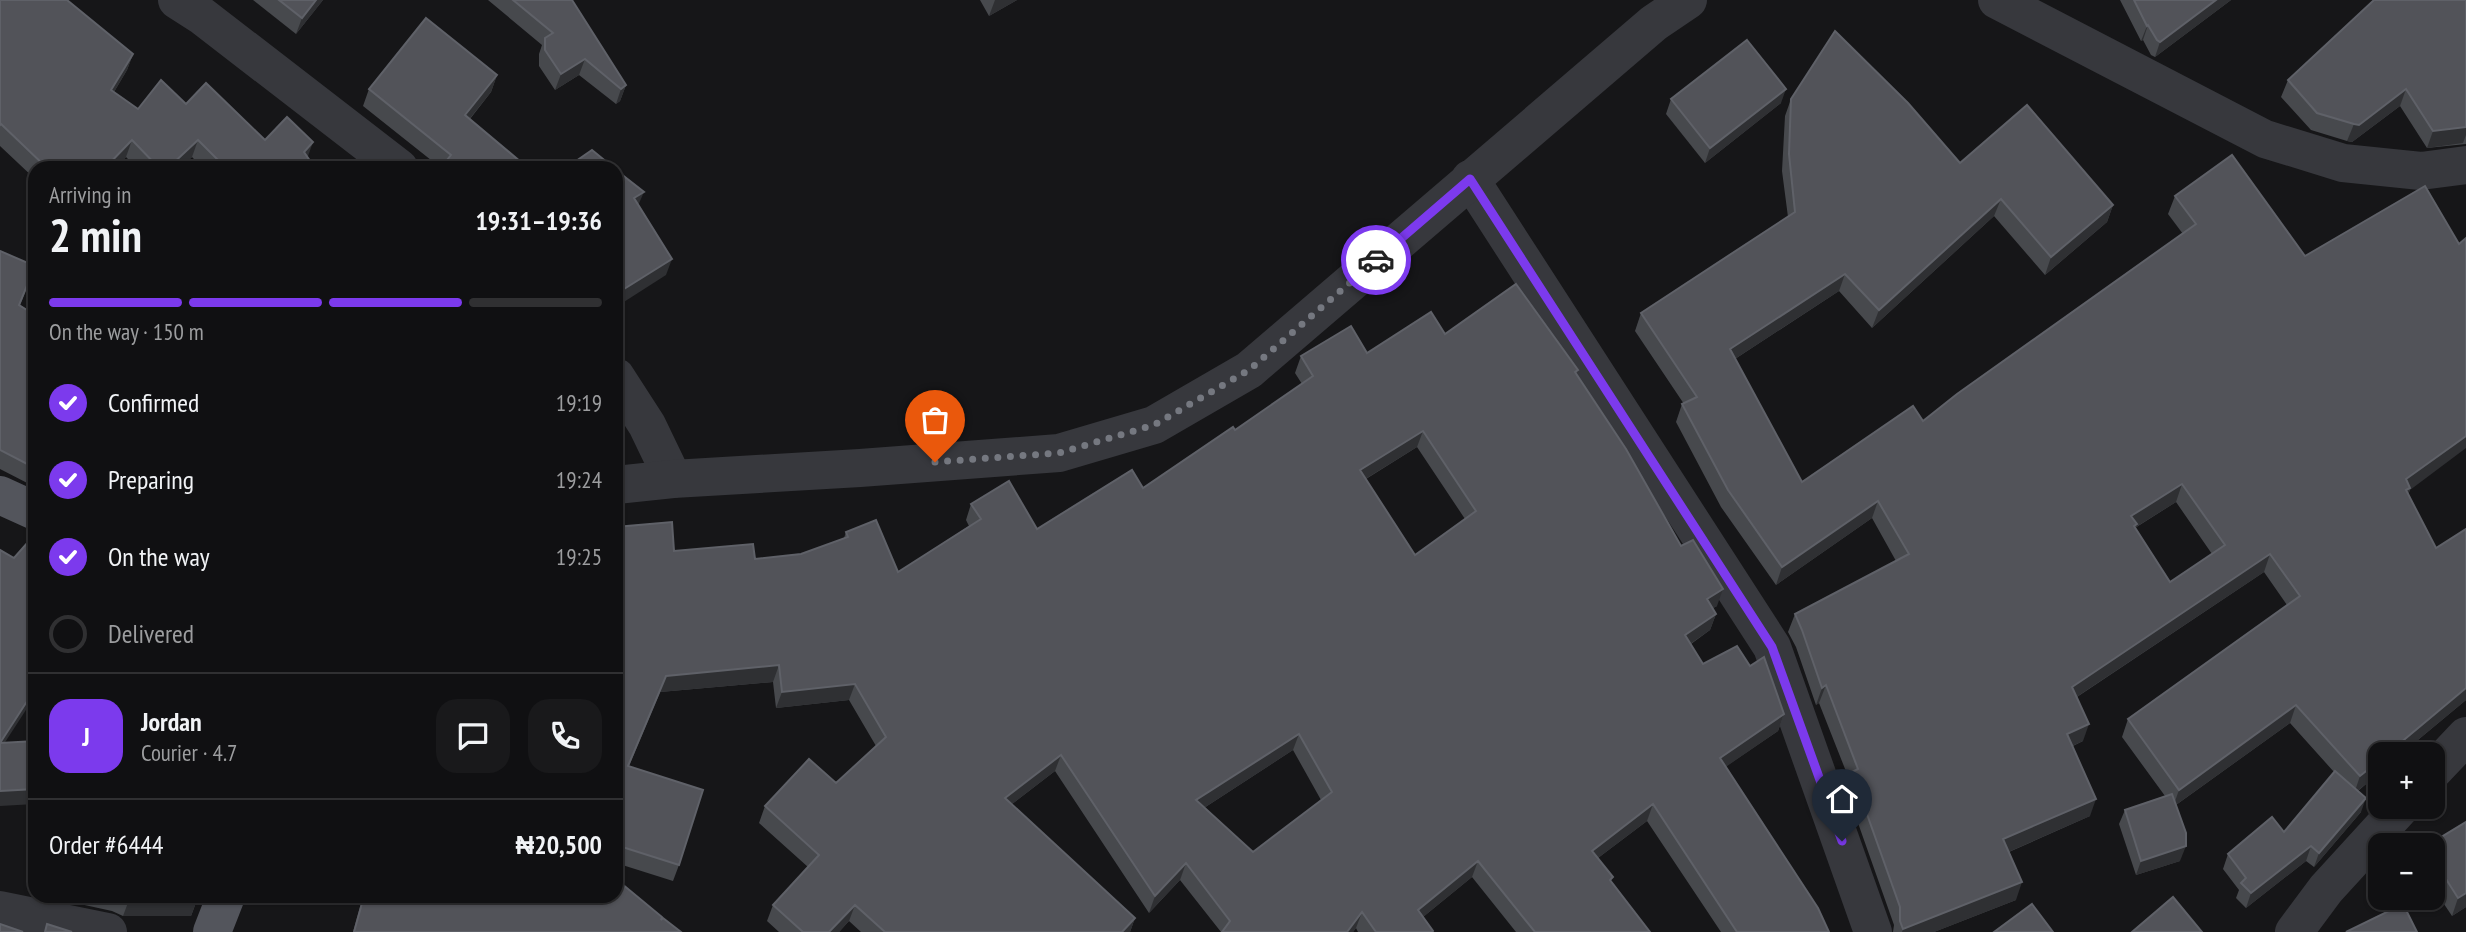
<!DOCTYPE html>
<html lang="en">
<head>
<meta charset="utf-8">
<style>
  body { margin:0; font-family:"PT Sans Narrow",sans-serif; background:#19191b; color:#f1f3f6; height:100vh; display:flex; flex-direction:column; font-size:26px; white-space:nowrap }
  * { box-sizing:border-box; margin:0 }
  p { font-size:23px; color:#9c9d9f }
  .icon { flex:none; width:38px; height:38px; fill:none; stroke:currentColor; stroke-width:2; stroke-linecap:round; stroke-linejoin:round }
  .map { position:relative; flex:1; overflow:hidden }
  .panel { position:absolute; left:28px; top:161px; width:595px; height:742px; display:flex; flex-direction:column; background:#101012; border-radius:21px; box-shadow:0 2px 5px #0004,0 0 0 2px #303032 }
  .panel>* { flex:none }
  .buttons { position:absolute; left:2368px; top:742px; display:grid; gap:14px }
  .buttons a { display:grid; place-items:center; width:77px; height:77px; border-radius:14px; background:#101012; box-shadow:0 2px 5px #0004,0 0 0 2px #303032; font-size:35px }
  .pin { position:absolute; display:grid; place-items:center; width:60px; height:60px; color:#fff; margin:-72px -30px; border-radius:50% 50% 50% 0; rotate:-45deg; box-shadow:0 0 7px #0007 }
  .pin .icon { rotate:45deg }
  .courier { position:absolute; display:grid; place-items:center; width:70px; height:70px; margin:-35px; border:5px solid #7c3aed; border-radius:50%; background:#fff; color:#222; box-shadow:0 2px 9px #0007 }
  .headline em { font-style:normal; font-weight:700 }
  .headline div { display:flex; flex-direction:column-reverse }
  .headline { display:flex; align-items:center; justify-content:space-between; height:119px; padding:0 21px }
  h1 { font-size:46px; font-weight:700; line-height:52px }
  .bar { display:grid; grid-template-columns:repeat(4,1fr); gap:10px 7px; align-content:center; height:84px; padding:0 21px }
  .bar i { height:9px; border-radius:5px; background:#303032 }
  .bar .on { background:#7c3aed }
  .bar p { grid-column:span 4 }
  .line { display:flex; align-items:center; gap:18px; padding:0 21px; border-top:2px solid #303032 }
  .line div { flex:1 }
  .round { display:grid; place-items:center; flex:none; width:74px; height:74px; border-radius:21px; background:#19191b }
  ol { padding:0 21px; list-style:none }
  li { display:flex; align-items:center; gap:21px; height:77px }
  li p { margin-inline-start:auto }
  li .icon { padding:7px; border-radius:50%; background:#7c3aed; color:#fff; stroke-width:4 }
  li:last-child { color:#9c9d9f }
  li i { width:38px; height:38px; border:4px solid #303032; border-radius:50% }
  .map>svg:first-child { display:block }
  .lines { fill:none; stroke-linecap:round; stroke-linejoin:round }
  .minor { stroke:#37383d; stroke-width:38 }
  .major { stroke:#53555c; stroke-width:38 }
  .wall { fill:#47494d; fill-rule:evenodd }
  .shaded-wall { fill:#2f3033 }
  .building { fill:#525359; stroke:#5f6168; stroke-width:2; fill-rule:evenodd }
  .done { stroke:#757880; stroke-width:7; stroke-dasharray:0 12.6 }
  .route { stroke:#7c3aed; stroke-width:9 }
</style>
</head>
<body>
<div class="map">
<svg width="2466" height="932" viewBox="0 0 2466 932">
  <rect width="100%" height="100%" fill="#161618"/>
  <g class="lines">
    <!-- minor -->
    <g class="minor">
      <path d="M177,0L202,16L399,168"/>
      <path d="M1997,0L2265,139L2343,163L2421,171L2466,165"/>
      <path d="M1470,179L1772,647L1873,932"/>
      <path d="M616,377L647,425L673,479"/>
      <path d="M616,485L673,479L860,468L1059,453L1154,425L1249,370L1654,23L1688,0"/>
      <path d="M2432,772L2466,736"/>
      <path d="M0,910L108,932"/>
      <path d="M2294,932L2326,889L2401,807"/>
    </g>
    <!-- major -->
    <g class="major">
      <path d="M0,495L35,511"/>
      <path d="M212,932L226,896"/>
    </g>
  </g>
  <!-- wall -->
  <g class="wall">
    <path d="M0,0L133,54L127,70L114,92L138,109L186,104L265,140L307,158L315,168H203L192,157L180,168H137L126,157L115,168H35V179L0,146Z"/>
    <path d="M253,0H323L296,34Z"/>
    <path d="M488,0H572L626,85L620,101L616,104L579,75L555,90L539,66V54L542,45Z"/>
    <path d="M980,0H1017L989,16Z"/>
    <path d="M2120,0H2231L2155,57L2151,55L2143,40L2141,41Z"/>
    <path d="M2466,0V144L2427,148L2400,106L2352,142L2347,141L2311,130L2281,97L2288,80Z"/>
    <path d="M497,75L491,92L470,119L528,168H441L363,106L369,89Z"/>
    <path d="M1671,99L1781,103L1705,163L1666,114Z"/>
    <path d="M1791,99L1960,163L2113,205L2107,222L2045,275L1994,216L1872,328L1839,291L1735,359L1802,482L1923,421L2183,234L2168,214L2175,196L2410,490L2408,494L2466,700L2401,754H2380V772L2358,791L2361,812L2314,867L2306,861L2246,908L2236,898L2239,890L2223,869L2228,854L2284,832L2334,772L2290,723L2176,805L2180,861L2136,875L2119,824L2125,810L2165,796L2122,737L2128,719L2287,605L2264,572L2077,697L2083,741L2073,746L2090,816L2009,852L2016,900L1934,932H1893L1894,925L1846,789L1849,779L1819,703L1816,705L1796,647L1788,632L1795,614L1896,561L1872,518L1776,585L1721,507L1676,422L1682,404H1684L1635,331L1641,313L1788,217L1782,171L1785,116ZM2176,502L2212,554L2170,582L2135,528Z"/>
    <path d="M0,251L29,283L20,305L35,315V487L0,469Z"/>
    <path d="M1445,334L1578,370L1576,374L1717,606L1713,608L1716,614L1710,630L1691,644L1703,664L1750,666L1784,714L1778,731L1725,767L1829,932H1721L1647,821L1598,858L1612,882L1650,932H1516L1472,877L1423,917L1433,932H1358L1356,928L1353,932H1221L1180,880L1149,913L1055,771L1012,804L1135,918L1130,932H861L849,921L839,932H779L767,921L773,905L808,867L759,823L765,806L836,783L876,746L849,700L776,708L773,682L660,692L629,766L679,865L673,881L616,863V527L674,551L755,559L801,554L844,538L846,532L898,572L969,526L966,520L971,504L1037,529L1143,488L1235,430L1302,384L1295,373L1301,356L1367,353ZM1417,447L1465,519L1415,555L1366,479ZM1293,750L1321,800L1253,852L1204,808Z"/>
    <path d="M2466,822V907L2452,916L2432,886V845Z"/>
    <path d="M48,896H197V900L191,916H123L112,911L48,897Z"/>
    <path d="M363,896H616L661,920L681,932H353Z"/>
  </g>
  <!-- shaded-wall -->
  <g class="shaded-wall">
    <path d="M316,0H323L296,34L302,18Z"/>
    <path d="M995,0H1017L989,16Z"/>
    <path d="M2216,0H2231L2155,57L2160,42Z"/>
    <path d="M2148,25L2143,40L2141,41L2147,26Z"/>
    <path d="M133,54L127,70L105,107L111,90Z"/>
    <path d="M585,59L579,75L555,90L561,74Z"/>
    <path d="M497,75L491,92L459,132L465,115Z"/>
    <path d="M626,85L620,101L616,104L621,89Z"/>
    <path d="M1786,89L1781,103L1705,163L1710,148Z"/>
    <path d="M2406,89L2400,106L2352,142L2347,141L2354,124Z"/>
    <path d="M2466,127V135L2463,143L2427,148L2433,131Z"/>
    <path d="M132,140L126,157L115,168H105Z"/>
    <path d="M198,140L192,157L180,168H168Z"/>
    <path d="M313,142L307,159L304,152Z"/>
    <path d="M644,192L637,208L634,198Z"/>
    <path d="M2001,199L1994,216L1872,328L1879,310Z"/>
    <path d="M2113,205L2107,222L2045,275L2051,257Z"/>
    <path d="M672,259L666,275L616,307V294Z"/>
    <path d="M1845,274L1839,291L1724,366L1730,349Z"/>
    <path d="M1423,431L1417,447L1354,486L1360,470Z"/>
    <path d="M2466,436V448L2410,490L2404,505L2406,479Z"/>
    <path d="M2182,484L2176,502L2136,527L2130,542L2131,516Z"/>
    <path d="M1878,501L1872,518L1776,585L1782,567Z"/>
    <path d="M2270,554L2264,572L2066,704L2072,687Z"/>
    <path d="M1723,589L1717,606L1701,615L1707,599Z"/>
    <path d="M1716,614L1710,630L1680,651L1685,635Z"/>
    <path d="M779,665L773,682L660,692L622,782L666,676Z"/>
    <path d="M855,684L849,700L776,708L782,692Z"/>
    <path d="M1826,685L1819,703L1816,705L1822,688Z"/>
    <path d="M2466,688V700L2401,754H2387Z"/>
    <path d="M35,689V696L0,750V743Z"/>
    <path d="M2296,705L2290,723L2173,807L2179,790Z"/>
    <path d="M1784,714L1778,731L1714,775L1720,758Z"/>
    <path d="M2089,724L2083,741L2061,751L2067,734Z"/>
    <path d="M1299,734L1293,750L1190,817L1196,800Z"/>
    <path d="M1061,755L1055,771L999,814L1005,798Z"/>
    <path d="M2380,760V772L2354,794L2360,776Z"/>
    <path d="M35,789V804L0,806V791Z"/>
    <path d="M2366,798L2361,812L2314,867L2319,853Z"/>
    <path d="M2096,799L2090,816L1997,857L2003,839Z"/>
    <path d="M1653,804L1647,821L1586,867L1592,851Z"/>
    <path d="M2186,846L2180,861L2136,875L2141,861Z"/>
    <path d="M2311,846L2306,861L2246,908L2251,893Z"/>
    <path d="M1478,861L1472,877L1412,926L1418,910Z"/>
    <path d="M1186,863L1180,880L1149,913L1155,896Z"/>
    <path d="M2022,882L2016,900L1934,932H1902L1903,929Z"/>
    <path d="M2466,893V907L2452,916L2458,898Z"/>
    <path d="M129,900H197L191,916H123Z"/>
    <path d="M855,905L849,921L839,932H829Z"/>
    <path d="M1362,912L1356,928L1353,932H1347Z"/>
    <path d="M1135,918L1130,932H1122Z"/>
  </g>
  <!-- building -->
  <g class="building">
    <path d="M0,0H67L133,54L111,90L138,109L161,80L186,104L206,83L265,140L287,117L313,142L304,152L315,168H226L198,140L168,168H159L132,140L105,168H47L1,124L0,125Z"/>
    <path d="M279,0H316L302,18Z"/>
    <path d="M513,0H572L626,85L621,89L585,59L561,74L545,50V38L553,33Z"/>
    <path d="M2134,0H2216L2160,42L2157,40L2148,25L2147,26Z"/>
    <path d="M2374,0H2466V127L2433,131L2406,89L2359,125L2354,124L2317,113L2288,80Z"/>
    <path d="M426,18L497,75L465,115L528,168H446L443,165L451,155L369,89Z"/>
    <path d="M1835,31L1908,103L1960,163L2027,105L2113,205L2051,257L2001,199L1879,310L1845,274L1730,349L1802,482L1913,406L1923,421L1957,394L2196,224L2175,196L2232,155L2305,256L2425,186L2459,244L2466,238V436L2406,479L2410,488L2406,490L2436,548L2466,529V688L2387,754H2380V760L2360,776L2296,705L2179,790L2128,719L2300,596L2270,554L2072,687L2089,724L2067,734L2096,799L2003,839L2022,882L1903,929L1900,921V907L1852,772L1858,769L1826,685L1822,688L1802,630L1795,614L1909,554L1878,501L1782,567L1728,490L1682,404L1697,397L1641,313L1795,212L1789,154L1791,99ZM2182,484L2225,545L2170,582L2134,526L2137,524L2131,516Z"/>
    <path d="M1747,40L1786,89L1710,148L1671,99Z"/>
    <path d="M592,150L614,168H566Z"/>
    <path d="M616,170L644,192L634,198L672,259L616,294Z"/>
    <path d="M0,251L35,266L19,305L35,315V468L0,450Z"/>
    <path d="M1516,284L1578,370L1575,372L1626,449L1681,546L1693,540L1723,589L1707,599L1716,614L1685,635L1703,664L1737,646L1750,666L1764,657L1784,714L1720,758L1818,908L1829,932H1737L1653,804L1592,851L1613,877L1610,880L1650,932H1535L1478,861L1418,910L1433,931L1432,932H1376L1362,912L1347,932H1222L1230,921L1186,863L1155,896L1061,755L1005,798L1135,918L1122,932H885L855,905L829,932H803L773,905L819,855L765,806L809,759L836,783L886,737L855,684L782,692L779,665L666,676L628,766L703,790L679,865L616,845V527L672,522L674,551L753,544L755,559L801,554L848,537L846,532L876,520L898,572L981,519L971,504L1009,481L1037,529L1132,470L1143,488L1233,427L1235,430L1313,376L1301,356L1351,326L1367,353L1431,312L1445,334ZM1423,431L1476,511L1415,555L1360,470ZM1299,734L1332,792L1253,852L1196,800Z"/>
    <path d="M28,542L35,547V689L0,743L35,741V789L0,791V550L14,558Z"/>
    <path d="M2335,771L2366,798L2319,853L2311,846L2251,893L2241,883L2246,878L2228,854L2272,817L2284,832Z"/>
    <path d="M2172,794L2186,833V846L2141,861L2125,810Z"/>
    <path d="M2466,822V893L2458,898L2432,857V845H2428Z"/>
    <path d="M616,879L662,917L661,920L663,918L681,932H354L364,896H616Z"/>
    <path d="M121,896H197V900H129Z"/>
    <path d="M2173,897L2202,932H2132Z"/>
    <path d="M2032,904L2053,932H1994Z"/>
    <path d="M2403,904L2417,932H2346Z"/>
    <path d="M0,924L23,932H0Z"/>
    <path d="M47,924L72,932H45Z"/>
  </g>
  <g class="lines">
    <!-- done -->
    <path class="done" d="M935,462L1059,453L1154,425L1249,370L1376,260"/>
    <!-- route -->
    <path class="route" d="M1376,260L1470,179L1772,647L1842,841"/>
  </g>
</svg>
<div class="buttons">
<a>+</a>
<a>−</a>
</div>
<div class="pin" style="left:935px;top:462px;background:#ea580c"><svg class="icon" aria-label="bag" viewBox="0 0 24 24"><path d="M5 8h14l-1 12H6zM9 8a3 3 0 0 1 6 0"/></svg></div>
<div class="pin" style="left:1842px;top:841px;background:#1f2937"><svg class="icon" aria-label="home" viewBox="0 0 24 24"><path d="M3 11l9-7 9 7M6 9v11h12V9"/></svg></div>
<div class="courier" style="left:1376px;top:260px"><svg class="icon" aria-label="car" viewBox="0 0 24 24"><path d="M5 17H2v-5l4-1 3-4h7l3 4 3 1v5h-3M9 17h6M6 11h13"/><circle cx="7" cy="17" r="2"/><circle cx="17" cy="17" r="2"/></svg></div>
<section class="panel">
<div class="headline"><div><h1>2 min</h1><p>Arriving in</p></div><em>19:31–19:36</em></div>
<div class="bar"><i class="on"></i><i class="on"></i><i class="on"></i><i></i><p>On the way · 150 m</p></div>
<ol>
<li><svg class="icon" aria-label="check" viewBox="0 0 24 24"><path d="M5 12l5 5 9-10"/></svg>Confirmed<p>19:19</p></li>
<li><svg class="icon" aria-label="check" viewBox="0 0 24 24"><path d="M5 12l5 5 9-10"/></svg>Preparing<p>19:24</p></li>
<li><svg class="icon" aria-label="check" viewBox="0 0 24 24"><path d="M5 12l5 5 9-10"/></svg>On the way<p>19:25</p></li>
<li><i></i>Delivered</li>
</ol>
<div class="line" style="height:126px"><b class="round" style="background:#7c3aed;color:#fff">J</b><div><b>Jordan</b><p>Courier · 4.7</p></div><a class="round"><svg class="icon" aria-label="chat" viewBox="0 0 24 24"><path d="M4 5h16v11H9l-5 4z"/></svg></a><a class="round"><svg class="icon" aria-label="phone" viewBox="0 0 24 24"><path d="M5 4h4l2 5-3 2q2 4 5 5l2-3 5 2v4C11 20 4 13 5 4z"/></svg></a></div>
<div class="line" style="height:91px"><div>Order #6444</div><b>₦20,500</b></div>
</section>
</div>
</body>
</html>
